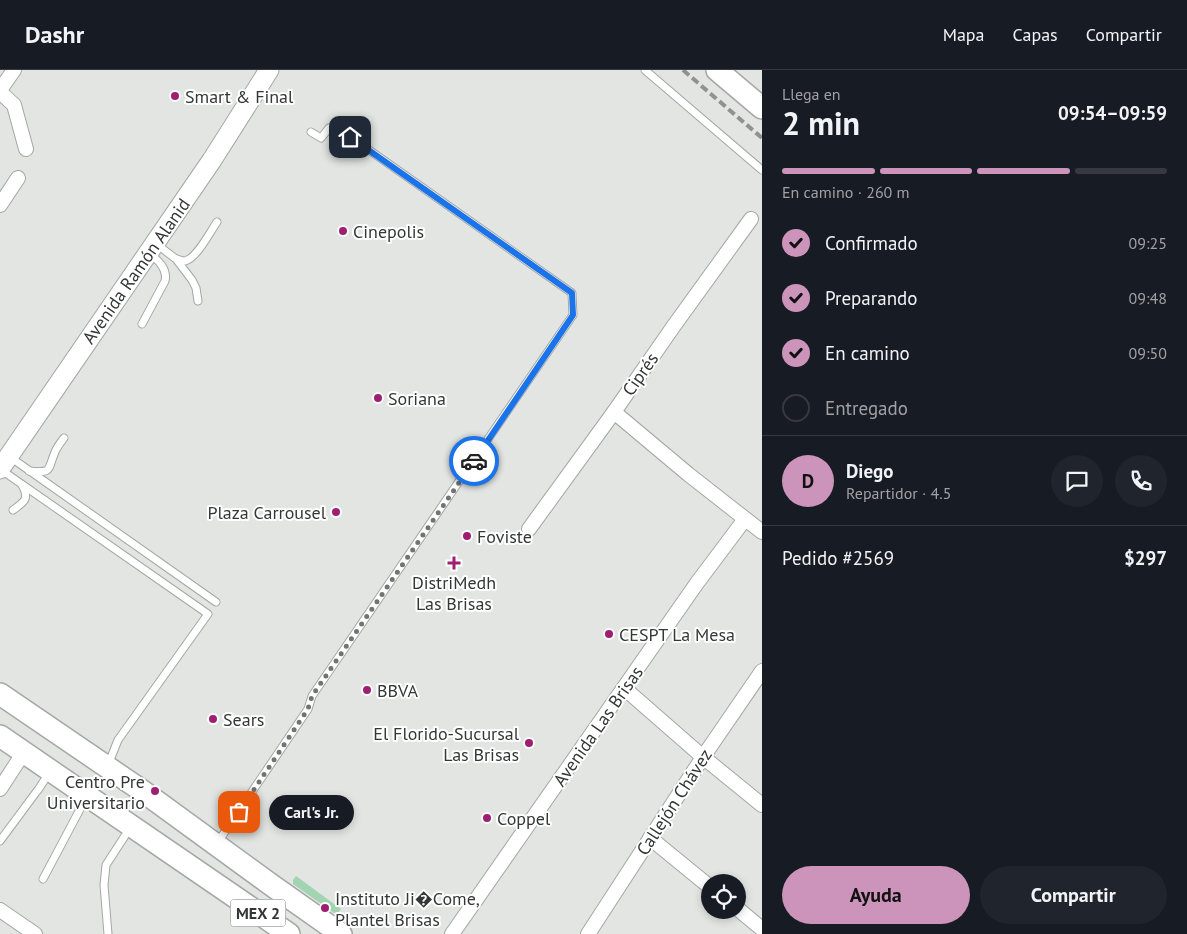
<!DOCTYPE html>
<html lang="es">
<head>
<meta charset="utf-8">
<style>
  body { margin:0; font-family:"PT Sans",sans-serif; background:#20242c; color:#f1f3f6; height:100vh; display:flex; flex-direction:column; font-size:19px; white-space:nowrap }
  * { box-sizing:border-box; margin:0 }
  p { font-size:16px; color:#9ea1a6 }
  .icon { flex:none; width:28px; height:28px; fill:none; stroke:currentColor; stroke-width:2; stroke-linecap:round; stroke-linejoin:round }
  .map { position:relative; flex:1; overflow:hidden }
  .drawer { display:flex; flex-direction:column; background:#171b24; width:425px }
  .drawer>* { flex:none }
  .fabs { position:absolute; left:701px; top:804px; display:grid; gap:10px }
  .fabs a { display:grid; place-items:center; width:45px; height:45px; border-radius:50%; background:#171b24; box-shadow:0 2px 8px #0003; font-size:25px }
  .pin { position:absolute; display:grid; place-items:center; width:42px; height:42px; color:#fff; margin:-21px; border-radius:10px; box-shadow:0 2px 8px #0006 }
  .courier { position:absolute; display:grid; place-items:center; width:50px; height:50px; margin:-25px; border:4px solid #1a73e8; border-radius:50%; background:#fff; color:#222; box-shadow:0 1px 6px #0007 }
  .bubble { position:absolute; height:35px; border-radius:18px; background:#171b24; box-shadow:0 2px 8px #0003; font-size:16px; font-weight:700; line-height:35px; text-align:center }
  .head em { font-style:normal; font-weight:700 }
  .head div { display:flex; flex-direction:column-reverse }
  .head { display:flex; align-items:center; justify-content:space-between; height:85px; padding:0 20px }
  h1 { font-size:32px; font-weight:700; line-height:38px }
  .bar { display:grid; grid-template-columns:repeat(4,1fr); gap:8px 5px; align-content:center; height:60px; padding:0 20px }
  .bar i { height:6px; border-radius:4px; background:#363941 }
  .bar .selected { background:#cc93bb }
  .bar p { grid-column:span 4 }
  .line { display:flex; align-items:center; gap:12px; padding:0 20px; border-top:1px solid #363941 }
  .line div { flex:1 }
  .round { display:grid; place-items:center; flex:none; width:52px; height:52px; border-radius:26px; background:#20242c }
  ol { padding:0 20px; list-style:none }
  li { display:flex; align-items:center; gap:15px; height:55px }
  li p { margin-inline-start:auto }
  li .icon { padding:5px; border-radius:50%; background:#cc93bb; color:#111; stroke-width:4 }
  li:last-child { color:#9ea1a6 }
  li i { width:28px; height:28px; border:2px solid #363941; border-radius:50% }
  .primary-button { display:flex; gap:10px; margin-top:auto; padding:10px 20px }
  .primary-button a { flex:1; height:58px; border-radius:30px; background:#cc93bb; color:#111; font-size:20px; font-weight:700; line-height:58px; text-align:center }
  .primary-button a+a { background:#20242c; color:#f1f3f6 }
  header { display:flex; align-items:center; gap:30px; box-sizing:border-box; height:70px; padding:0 25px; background:#171b24; border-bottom:1px solid #363941 }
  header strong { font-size:24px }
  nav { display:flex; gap:28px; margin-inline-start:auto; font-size:18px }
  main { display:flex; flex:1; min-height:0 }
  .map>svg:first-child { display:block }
  .green { fill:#a2d4b1 }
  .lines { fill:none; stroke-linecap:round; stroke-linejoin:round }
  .lane-casing { stroke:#a4a7a5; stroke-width:9 }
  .street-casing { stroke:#a4a7a5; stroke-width:16 }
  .secondary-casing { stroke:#a4a7a5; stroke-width:21 }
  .primary-casing { stroke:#a4a7a5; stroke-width:24 }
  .lane { stroke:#fff; stroke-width:7 }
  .street { stroke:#fff; stroke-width:14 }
  .secondary { stroke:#fff; stroke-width:19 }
  .primary { stroke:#fff; stroke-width:21 }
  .rail { stroke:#909290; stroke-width:4; stroke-dasharray:8 4; stroke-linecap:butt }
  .done { stroke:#727372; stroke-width:5; stroke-dasharray:0 9 }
  .route { stroke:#1a73e8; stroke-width:6 }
  .poi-dot { fill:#9e1e72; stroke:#fff; stroke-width:2 }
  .labels { text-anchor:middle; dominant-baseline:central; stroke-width:4; stroke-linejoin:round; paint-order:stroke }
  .shield { fill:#fff; stroke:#727272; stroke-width:1 }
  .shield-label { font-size:16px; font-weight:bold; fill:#353636 }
  .poi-label { font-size:18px; fill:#353636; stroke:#fff; text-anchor:start }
  .street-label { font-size:18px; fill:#353636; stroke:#fff }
</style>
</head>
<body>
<header>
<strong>Dashr</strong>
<nav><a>Mapa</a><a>Capas</a><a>Compartir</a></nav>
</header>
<main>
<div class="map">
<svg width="762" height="864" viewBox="0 0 762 864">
  <rect width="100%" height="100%" fill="#e2e5e2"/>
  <!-- green -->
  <path class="green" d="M296,806L341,839L338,843H334L293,814V810Z"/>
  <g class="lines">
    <defs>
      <g id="lane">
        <path d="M645,0L762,100"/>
        <path d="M155,173L176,189L192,210L196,218L198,231"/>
        <path d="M177,189C180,190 181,191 185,191C197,188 210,162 217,152"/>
        <path d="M142,254L165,211C168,199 158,190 149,183"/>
        <path d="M10,387L216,532"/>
        <path d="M0,399L208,544L118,670L108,695"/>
        <path d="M29,401C53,403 47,401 55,382C57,377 61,372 64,368"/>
        <path d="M13,440C24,432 30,429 22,415"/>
        <path d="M38,720L49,703"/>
        <path d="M0,771L37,721"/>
        <path d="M218,772L308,639L312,626L573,245L572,223L335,56L329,58L321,68L311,62"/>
        <path d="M43,809L86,728"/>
        <path d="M108,864L104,815L106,795L130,758"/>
      </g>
      <g id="street">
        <path d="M0,20L14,0"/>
        <path d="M0,22L14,35L26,79"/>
        <path d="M0,135L18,108"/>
        <path d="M614,342L688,404L762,462"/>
        <path d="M529,459L614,342L673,257L751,149"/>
        <path d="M624,618L703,687L762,735"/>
        <path d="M0,719L24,682"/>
        <path d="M650,768L710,817"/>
        <path d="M738,839L762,859"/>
        <path d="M0,840L35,864"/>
        <path d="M452,864L697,513L745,449"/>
        <path d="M588,864L703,687L762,601"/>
      </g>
      <path id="secondary" d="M0,399L212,90L269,0"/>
      <g id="primary">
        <path d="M717,0L762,38"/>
        <path d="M0,624L141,720L270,814L341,864"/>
        <path d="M0,666L289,864"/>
      </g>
    </defs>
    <!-- lane casing -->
    <use href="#lane" class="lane-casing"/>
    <!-- street casing -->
    <use href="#street" class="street-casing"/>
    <!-- secondary casing -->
    <use href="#secondary" class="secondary-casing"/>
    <!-- primary casing -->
    <use href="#primary" class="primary-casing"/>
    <!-- lane -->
    <use href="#lane" class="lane"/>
    <!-- street -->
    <use href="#street" class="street"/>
    <!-- secondary -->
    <use href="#secondary" class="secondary"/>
    <!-- primary -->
    <use href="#primary" class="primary"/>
    <!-- rail -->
    <path class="rail" d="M683,0L762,68"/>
  </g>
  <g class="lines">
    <!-- done -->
    <path class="done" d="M239,742L308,639L312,626L474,391"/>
    <!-- route -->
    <path class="route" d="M350,67L572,223L573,245L474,391"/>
  </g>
  <!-- markers -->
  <g class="poi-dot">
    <circle cx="175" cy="26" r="5"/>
    <circle cx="343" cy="161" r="5"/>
    <circle cx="378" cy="328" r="5"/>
    <circle cx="336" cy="442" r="5"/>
    <circle cx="467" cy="466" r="5"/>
    <path d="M451.5 485.5h5v5h5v5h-5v5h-5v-5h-5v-5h5z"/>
    <circle cx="609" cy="564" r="5"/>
    <circle cx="367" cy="620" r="5"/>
    <circle cx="213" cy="649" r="5"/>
    <circle cx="529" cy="673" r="5"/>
    <circle cx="155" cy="721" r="5"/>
    <circle cx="487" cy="748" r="5"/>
    <circle cx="325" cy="838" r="5"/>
  </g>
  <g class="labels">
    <!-- shield labels -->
    <rect class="shield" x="230.5" y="829.5" width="55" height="27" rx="4"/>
    <g class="shield-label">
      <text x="258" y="843">MEX 2</text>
    </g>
    <!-- poi labels -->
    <g class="poi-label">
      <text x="185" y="26">Smart &amp; Final</text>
      <text x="353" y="161">Cinepolis</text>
      <text x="388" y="328">Soriana</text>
      <text x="326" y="442" text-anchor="end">Plaza Carrousel</text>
      <text x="477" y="466">Foviste</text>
      <text x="454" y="512" text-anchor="middle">DistriMedh<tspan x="454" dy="21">Las Brisas</tspan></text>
      <text x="619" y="564">CESPT La Mesa</text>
      <text x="377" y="620">BBVA</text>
      <text x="223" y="649">Sears</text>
      <text x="519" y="663" text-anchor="end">El Florido-Sucursal<tspan x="519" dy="21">Las Brisas</tspan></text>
      <text x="145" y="711" text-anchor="end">Centro Pre<tspan x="145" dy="21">Universitario</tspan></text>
      <text x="497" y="748">Coppel</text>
      <text x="335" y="828">Instituto Ji�Come,<tspan x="335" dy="21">Plantel Brisas</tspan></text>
    </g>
    <!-- street labels -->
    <g class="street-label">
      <text transform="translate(136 201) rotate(-55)">Avenida Ramón Alanid</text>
      <text transform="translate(640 304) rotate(-55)">Ciprés</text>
      <text transform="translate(598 656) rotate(-55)">Avenida Las Brisas</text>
      <text transform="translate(674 732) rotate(-57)">Callejón Chávez</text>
    </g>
  </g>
</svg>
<div class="fabs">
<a><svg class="icon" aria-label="locate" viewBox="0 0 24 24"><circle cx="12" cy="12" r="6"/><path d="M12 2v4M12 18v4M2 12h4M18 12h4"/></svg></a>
</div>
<div class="pin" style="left:239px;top:742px;background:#ea580c"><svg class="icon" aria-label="bag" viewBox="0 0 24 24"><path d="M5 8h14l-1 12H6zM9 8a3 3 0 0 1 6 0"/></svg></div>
<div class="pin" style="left:350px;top:67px;background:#1f2937"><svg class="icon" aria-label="home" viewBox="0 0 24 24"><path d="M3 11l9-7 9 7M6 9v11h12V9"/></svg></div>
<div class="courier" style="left:474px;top:391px"><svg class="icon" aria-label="car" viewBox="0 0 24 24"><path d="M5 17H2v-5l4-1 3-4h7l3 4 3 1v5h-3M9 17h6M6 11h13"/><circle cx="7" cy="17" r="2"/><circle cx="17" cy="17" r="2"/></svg></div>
<div class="bubble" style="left:269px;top:725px;width:85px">Carl's Jr.</div>
</div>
<section class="drawer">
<div class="head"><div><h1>2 min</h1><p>Llega en</p></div><em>09:54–09:59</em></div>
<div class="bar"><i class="selected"></i><i class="selected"></i><i class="selected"></i><i></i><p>En camino · 260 m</p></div>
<ol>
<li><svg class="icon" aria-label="check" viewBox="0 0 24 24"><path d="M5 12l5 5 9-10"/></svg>Confirmado<p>09:25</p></li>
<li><svg class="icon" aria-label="check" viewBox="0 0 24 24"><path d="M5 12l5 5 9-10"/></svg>Preparando<p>09:48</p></li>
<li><svg class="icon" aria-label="check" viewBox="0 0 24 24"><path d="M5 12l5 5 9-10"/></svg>En camino<p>09:50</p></li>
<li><i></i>Entregado</li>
</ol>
<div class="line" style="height:90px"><b class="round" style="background:#cc93bb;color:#111">D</b><div><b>Diego</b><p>Repartidor · 4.5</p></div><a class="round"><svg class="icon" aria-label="chat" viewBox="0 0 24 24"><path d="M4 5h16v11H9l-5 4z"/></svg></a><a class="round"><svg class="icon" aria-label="phone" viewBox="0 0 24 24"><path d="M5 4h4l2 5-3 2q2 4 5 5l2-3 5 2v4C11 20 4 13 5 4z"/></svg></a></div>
<div class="line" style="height:65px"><div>Pedido #2569</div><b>$297</b></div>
<div class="primary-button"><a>Ayuda</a><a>Compartir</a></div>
</section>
</main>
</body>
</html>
